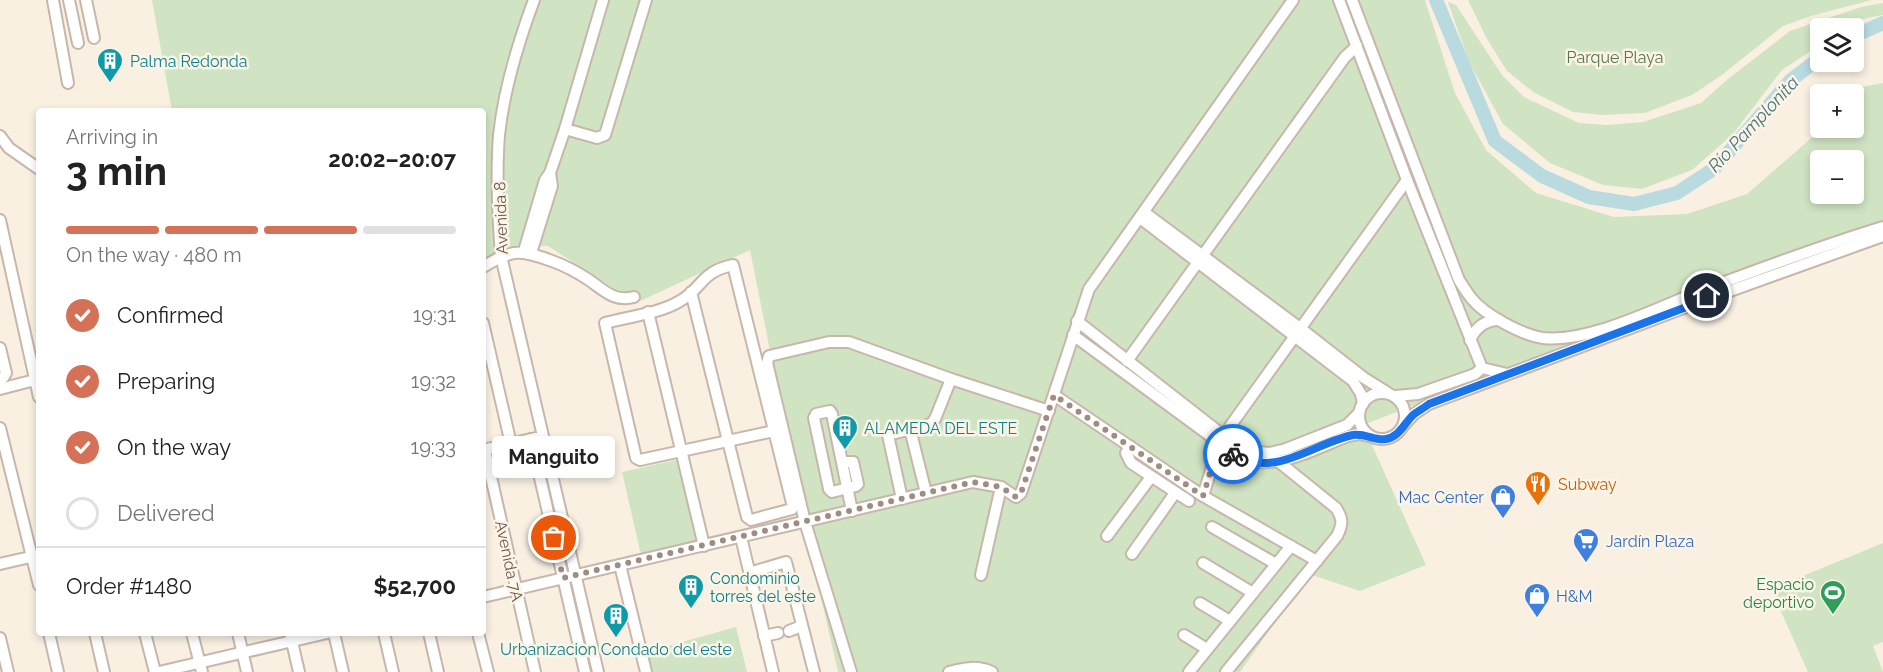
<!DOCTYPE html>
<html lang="en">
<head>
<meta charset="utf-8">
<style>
  body { margin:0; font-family:Raleway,sans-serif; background:#f6f6f6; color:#222; height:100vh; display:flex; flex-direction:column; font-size:22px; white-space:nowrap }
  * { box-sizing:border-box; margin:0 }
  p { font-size:20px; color:#767676 }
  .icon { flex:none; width:33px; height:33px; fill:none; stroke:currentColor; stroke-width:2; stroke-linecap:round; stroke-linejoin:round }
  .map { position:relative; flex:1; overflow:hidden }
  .details { position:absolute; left:36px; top:108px; width:450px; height:528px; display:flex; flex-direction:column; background:#fff; border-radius:6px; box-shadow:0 3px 9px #0003 }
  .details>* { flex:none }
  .controls { position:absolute; left:1810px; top:18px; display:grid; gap:12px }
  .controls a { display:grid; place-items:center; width:54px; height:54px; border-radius:6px; background:#fff; box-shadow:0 3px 9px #0003; font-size:30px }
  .pin { position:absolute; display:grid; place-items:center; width:51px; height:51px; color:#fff; margin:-26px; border:3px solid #fff; border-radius:50%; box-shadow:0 2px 6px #0007 }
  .courier { position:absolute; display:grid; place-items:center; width:60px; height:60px; margin:-30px; border:4px solid #1a73e8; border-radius:50%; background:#fff; color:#222; box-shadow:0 2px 8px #0007 }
  .bubble { position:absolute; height:42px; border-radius:6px; background:#fff; box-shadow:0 3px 9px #0003; font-size:20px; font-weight:700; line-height:42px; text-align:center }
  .overview em { font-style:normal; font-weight:700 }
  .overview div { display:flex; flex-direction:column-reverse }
  .overview { display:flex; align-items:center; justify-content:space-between; height:102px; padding:0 30px }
  h1 { font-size:39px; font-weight:700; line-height:45px }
  .bar { display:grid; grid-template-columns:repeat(4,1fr); gap:9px 6px; align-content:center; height:72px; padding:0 30px }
  .bar i { height:8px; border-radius:4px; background:#e0e0e0 }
  .bar .on { background:#d47156 }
  .bar p { grid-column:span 4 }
  .line { display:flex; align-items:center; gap:15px; padding:0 30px; border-top:2px solid #e0e0e0 }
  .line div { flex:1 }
  ol { padding:0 30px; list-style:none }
  li { display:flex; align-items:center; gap:18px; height:66px }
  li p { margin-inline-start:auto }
  li .icon { padding:6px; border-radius:50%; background:#d47156; color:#fff; stroke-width:4 }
  li:last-child { color:#767676 }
  li i { width:33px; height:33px; border:3px solid #e0e0e0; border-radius:50% }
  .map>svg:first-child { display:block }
  .green { fill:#d0e4c3; fill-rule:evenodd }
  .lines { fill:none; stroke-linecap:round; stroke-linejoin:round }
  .river { stroke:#b9dadf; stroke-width:14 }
  .minor-casing { stroke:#c7b7ab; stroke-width:14 }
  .minor { stroke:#fff; stroke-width:10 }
  .done { stroke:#9e8d80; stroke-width:6; stroke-dasharray:0 10.8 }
  .route { stroke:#1a73e8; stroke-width:8 }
  .labels { text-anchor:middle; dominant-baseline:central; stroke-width:5; stroke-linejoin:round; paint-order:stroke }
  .park-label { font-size:16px; fill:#567749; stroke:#fcf4e7 }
  .culture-label { font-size:16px; fill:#0d838f; stroke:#fcf4e7; text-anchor:start }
  .street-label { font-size:16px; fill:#6d574c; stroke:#fcf4e7 }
  .food-label { font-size:16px; fill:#c56008; stroke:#fcf4e7; text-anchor:start }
  .shop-label { font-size:16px; fill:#366cbe; stroke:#fcf4e7; text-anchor:start }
  .leisure-label { font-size:16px; fill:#27864d; stroke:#fcf4e7; text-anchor:end }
  .water-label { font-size:18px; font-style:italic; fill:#49757e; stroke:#fcf4e7 }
</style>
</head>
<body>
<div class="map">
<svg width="1883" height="672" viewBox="0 0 1883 672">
  <rect width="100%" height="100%" fill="#f9f0e2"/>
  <!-- green -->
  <g class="green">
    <path d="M152,0H1425L1455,93L1486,150L1536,193L1614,217L1687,214L1747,194L1823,128H1854V95L1862,87L1883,83V223L1363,425L1426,565L1360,591L1309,574L1240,672H838L806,532L750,250L636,303L548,246L522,245L483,265V111H172ZM1821,160H1854V194H1821Z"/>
    <path d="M1468,0H1872L1811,16L1783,26L1722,75L1692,95L1645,113L1601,115L1573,112L1533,92L1507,71L1487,39Z"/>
    <path d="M1448,2L1456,5L1502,75L1524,97L1579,123L1607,125L1643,122L1701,103L1728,79L1790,31L1861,7L1883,3V15L1858,20L1845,28H1821V44L1782,70L1733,134L1692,170L1642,189L1603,185L1550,163L1503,124L1469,62Z"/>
    <path d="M681,459L700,542L641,555L622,472Z"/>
    <path d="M1883,543V642L1873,646L1883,672H1808L1771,589Z"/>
    <path d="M736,627L747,672H651L646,652Z"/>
  </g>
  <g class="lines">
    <!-- river -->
    <g class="river">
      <path d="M1436,0L1495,141L1542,176L1589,197L1634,204L1677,193L1715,168L1791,80L1821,57"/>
      <path d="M1854,36L1883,23"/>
    </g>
    <defs>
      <g id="minor">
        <path d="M53,0L68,83"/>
        <path d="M69,0L78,43"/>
        <path d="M86,0L94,38"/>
        <path d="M534,0C518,43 504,89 499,135C496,174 498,217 501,256L598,672"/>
        <path d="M1339,0L1407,180L1482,368L1507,374"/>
        <path d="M1352,0L1459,280C1463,286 1467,293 1472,299C1485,315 1522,335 1543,338C1588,343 1655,309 1698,292C1759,269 1821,246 1883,227"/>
        <path d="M565,129L597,138L605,135L646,0"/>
        <path d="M0,136L9,148L39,169"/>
        <path d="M1144,212L1300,328L1364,378L1388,393"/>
        <path d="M1140,218L1353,381L1361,394L1363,404"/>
        <path d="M0,220L39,397"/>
        <path d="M524,251L545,180L550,173L565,129L603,0"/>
        <path d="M531,253L552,186L550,173"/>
        <path d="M483,267C512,249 520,249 552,261C566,266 577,272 589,280C605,291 614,302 634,297"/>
        <path d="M691,292L747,517L751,520L792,509L793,507L733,265C700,272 704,287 680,301C661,313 627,317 605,323L636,458L640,460L774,431"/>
        <path d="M648,312L704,546"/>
        <path d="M1077,321L1224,436L1248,451L1270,453L1286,449L1347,425L1359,413"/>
        <path d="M483,323L511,444"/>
        <path d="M1073,335L1243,460C1279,470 1314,449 1348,436L1359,434L1370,436"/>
        <path d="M1470,340C1476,327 1485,320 1499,320"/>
        <path d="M0,348L6,373L3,378L0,379"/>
        <path d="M1127,361L1345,57L1357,46"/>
        <path d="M951,379L1049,411"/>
        <path d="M0,389L35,380"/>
        <circle cx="1382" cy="416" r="23"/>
        <path d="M1054,395L1203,496L1317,561"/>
        <path d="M1395,396L1418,394L1475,374L1482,368"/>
        <path d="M1404,425L1414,414L1429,404L1705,300L1883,236"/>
        <path d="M0,428L39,585"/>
        <path d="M910,429L926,493"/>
        <path d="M531,439L585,672"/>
        <path d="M1130,446L1126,453L1131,463L1189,501"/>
        <path d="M483,450L536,438"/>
        <path d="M485,450L535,672"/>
        <path d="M842,462H853L858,484L856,486L832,492L829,489L814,418L816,414L830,411L832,414L852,511"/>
        <path d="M1203,496L1219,444L1231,425L1407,180"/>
        <path d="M1212,527L1276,564"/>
        <path d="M1107,536L1151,477"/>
        <path d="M741,537L773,672"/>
        <path d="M1132,554L1175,493"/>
        <path d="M1203,563L1253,593"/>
        <path d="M0,564L39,555"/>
        <path d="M620,565L646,672"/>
        <path d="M749,573L786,562L814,672"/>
        <path d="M981,575L1001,487"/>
        <path d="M483,597L973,482L1001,487L1016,497L1021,493L1089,289L1293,0"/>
        <path d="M1200,603L1230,621"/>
        <path d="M789,631L802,626"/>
        <path d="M49,633L58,672"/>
        <path d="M95,633L104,672"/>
        <path d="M145,633L155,672"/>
        <path d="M192,633L202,672"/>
        <path d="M238,633L247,672"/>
        <path d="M290,633L299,672"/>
        <path d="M334,633L343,672"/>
        <path d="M384,633L393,672"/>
        <path d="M429,633L438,672"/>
        <path d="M478,633L488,672"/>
        <path d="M1184,635L1207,649"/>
        <path d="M764,636L778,633"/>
        <path d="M0,638L8,672"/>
        <path d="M159,672L327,633"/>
        <path d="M851,672L805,522L767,363L769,356L829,342H849L951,379L935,419L931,424L888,435L902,499"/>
        <path d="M949,672C964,668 977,665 992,672"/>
        <path d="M1189,672L1291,546"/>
        <path d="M1226,672L1337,536C1343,524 1343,519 1336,508L1279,462"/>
      </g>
    </defs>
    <!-- minor casing -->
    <use href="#minor" class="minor-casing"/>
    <!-- minor -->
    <use href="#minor" class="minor"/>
  </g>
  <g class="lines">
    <!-- done -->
    <path class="done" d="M554,538L563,578L973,482L1001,487L1016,497L1021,493L1054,395L1203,496L1219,444L1233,454"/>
    <!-- route -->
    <path class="route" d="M1233,454C1274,480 1313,443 1353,435C1365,433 1375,441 1386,439C1399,437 1404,424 1413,415C1418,411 1424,408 1429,404L1705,300L1707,296"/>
  </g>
  <!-- icons -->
  <defs>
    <symbol id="building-pin" viewBox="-11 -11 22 30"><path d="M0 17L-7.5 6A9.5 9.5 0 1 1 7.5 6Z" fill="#0f9aa8" stroke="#fcf4e7"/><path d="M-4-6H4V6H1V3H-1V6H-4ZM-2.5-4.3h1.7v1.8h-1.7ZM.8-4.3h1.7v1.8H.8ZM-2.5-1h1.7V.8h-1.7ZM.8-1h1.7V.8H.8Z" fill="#fff"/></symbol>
    <symbol id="restaurant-pin" viewBox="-11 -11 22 30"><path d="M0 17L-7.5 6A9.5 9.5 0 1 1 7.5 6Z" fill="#e8710a" stroke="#fcf4e7"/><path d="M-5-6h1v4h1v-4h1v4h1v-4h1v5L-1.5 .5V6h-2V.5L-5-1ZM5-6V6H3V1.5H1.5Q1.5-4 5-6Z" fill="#fff"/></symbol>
    <symbol id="shop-pin" viewBox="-11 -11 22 30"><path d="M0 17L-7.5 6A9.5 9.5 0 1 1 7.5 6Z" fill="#3f7fe0" stroke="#fcf4e7"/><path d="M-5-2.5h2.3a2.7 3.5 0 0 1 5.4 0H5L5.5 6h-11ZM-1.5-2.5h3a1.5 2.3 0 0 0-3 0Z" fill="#fff"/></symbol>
    <symbol id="supermarket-pin" viewBox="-11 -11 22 30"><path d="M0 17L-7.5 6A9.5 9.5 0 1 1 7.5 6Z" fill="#3f7fe0" stroke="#fcf4e7"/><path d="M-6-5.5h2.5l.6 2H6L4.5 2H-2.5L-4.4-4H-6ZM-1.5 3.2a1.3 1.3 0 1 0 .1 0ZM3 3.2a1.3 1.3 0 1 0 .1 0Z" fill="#fff"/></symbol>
    <symbol id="stadium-pin" viewBox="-11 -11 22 30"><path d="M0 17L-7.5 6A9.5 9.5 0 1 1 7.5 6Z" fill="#2e9e5b" stroke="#fcf4e7"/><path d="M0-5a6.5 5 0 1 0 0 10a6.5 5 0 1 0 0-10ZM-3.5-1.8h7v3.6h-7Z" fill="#fff"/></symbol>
  </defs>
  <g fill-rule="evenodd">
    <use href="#building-pin" x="95" y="46" width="30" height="40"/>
    <use href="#building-pin" x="830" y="413" width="30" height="40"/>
    <use href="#restaurant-pin" x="1523" y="469" width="30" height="40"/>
    <use href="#shop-pin" x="1488" y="482" width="30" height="40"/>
    <use href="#supermarket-pin" x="1571" y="526" width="30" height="40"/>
    <use href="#building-pin" x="676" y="572" width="30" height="40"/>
    <use href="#stadium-pin" x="1818" y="578" width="30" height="40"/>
    <use href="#shop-pin" x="1522" y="581" width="30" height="40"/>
    <use href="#building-pin" x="601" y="601" width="30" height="40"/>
  </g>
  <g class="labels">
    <!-- park labels -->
    <g class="park-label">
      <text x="1615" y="57">Parque Playa</text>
    </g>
    <!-- culture labels -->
    <g class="culture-label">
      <text x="130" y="61">Palma Redonda</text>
      <text x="864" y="428">ALAMEDA DEL ESTE</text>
      <text x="710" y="578">Condominio<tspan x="710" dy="18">torres del este</tspan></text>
      <text x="616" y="649" text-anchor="middle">Urbanizacion Condado del este</text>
    </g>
    <!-- street labels -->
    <g class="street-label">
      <text transform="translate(501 218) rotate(-92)">Avenida 8</text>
      <text transform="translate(509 561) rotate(78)">Avenida 7A</text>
    </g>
    <!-- food labels -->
    <g class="food-label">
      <text x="1558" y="484">Subway</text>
    </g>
    <!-- shop labels -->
    <g class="shop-label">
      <text x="1484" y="497" text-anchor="end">Mac Center</text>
      <text x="1606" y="541">Jardín Plaza</text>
      <text x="1556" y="596">H&amp;M</text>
    </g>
    <!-- leisure labels -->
    <g class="leisure-label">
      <text x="1814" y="584">Espacio<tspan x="1814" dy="18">deportivo</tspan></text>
    </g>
    <!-- water labels -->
    <g class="water-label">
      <text transform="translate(1753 124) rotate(-47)">Río Pamplonita</text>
    </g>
  </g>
</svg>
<div class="controls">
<a><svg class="icon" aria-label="layers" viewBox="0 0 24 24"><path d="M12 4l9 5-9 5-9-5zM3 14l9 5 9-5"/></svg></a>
<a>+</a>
<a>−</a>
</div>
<div class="pin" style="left:554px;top:538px;background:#ea580c"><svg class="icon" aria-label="bag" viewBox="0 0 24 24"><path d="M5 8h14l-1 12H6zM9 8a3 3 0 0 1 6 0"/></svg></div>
<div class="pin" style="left:1707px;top:296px;background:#1f2937"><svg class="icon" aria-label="home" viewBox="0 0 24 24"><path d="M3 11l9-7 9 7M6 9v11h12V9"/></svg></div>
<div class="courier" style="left:1233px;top:454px"><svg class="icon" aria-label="bike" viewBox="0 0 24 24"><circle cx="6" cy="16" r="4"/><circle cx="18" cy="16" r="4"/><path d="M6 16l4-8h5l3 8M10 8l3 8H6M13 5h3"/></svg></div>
<div class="bubble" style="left:492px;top:436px;width:123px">Manguito</div>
<section class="details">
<div class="overview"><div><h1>3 min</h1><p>Arriving in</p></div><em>20:02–20:07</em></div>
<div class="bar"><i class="on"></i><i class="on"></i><i class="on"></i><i></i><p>On the way · 480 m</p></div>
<ol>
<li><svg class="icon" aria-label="check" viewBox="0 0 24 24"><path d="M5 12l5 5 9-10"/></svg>Confirmed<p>19:31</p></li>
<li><svg class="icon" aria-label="check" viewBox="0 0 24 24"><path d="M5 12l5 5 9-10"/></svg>Preparing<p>19:32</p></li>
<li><svg class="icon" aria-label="check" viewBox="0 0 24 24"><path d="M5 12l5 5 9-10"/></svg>On the way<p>19:33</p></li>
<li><i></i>Delivered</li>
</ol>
<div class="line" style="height:78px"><div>Order #1480</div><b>$52,700</b></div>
</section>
</div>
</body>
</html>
